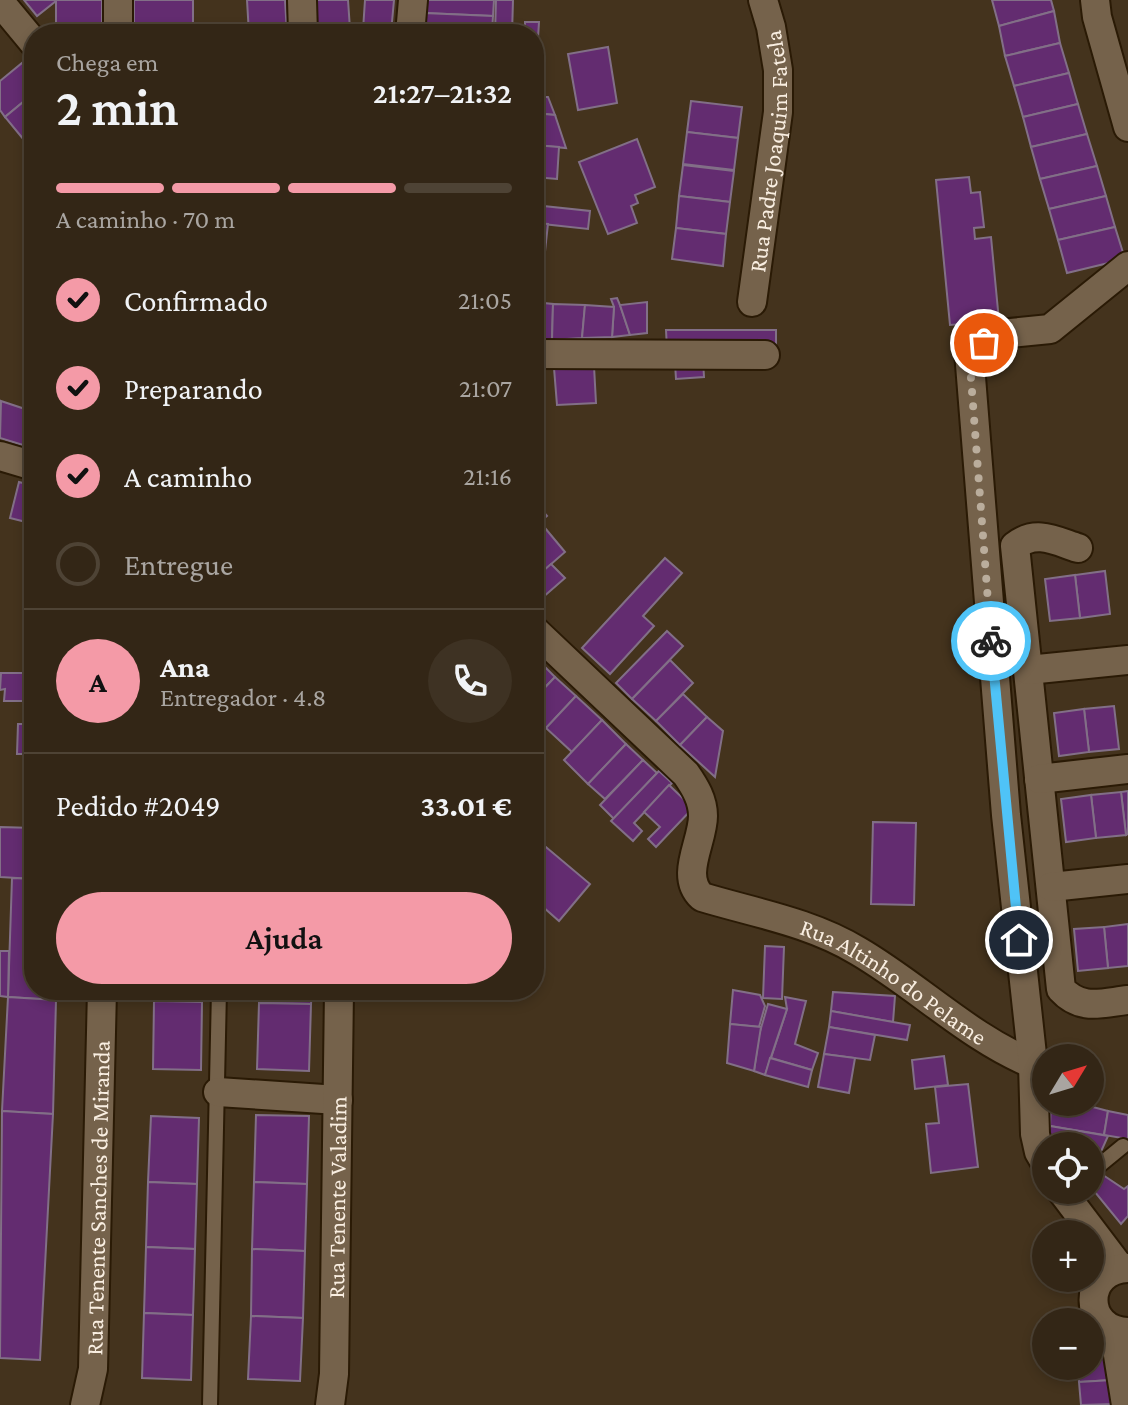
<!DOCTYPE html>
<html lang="pt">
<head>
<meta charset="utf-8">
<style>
  body { margin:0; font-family:"Crimson Pro",serif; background:#3e3223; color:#f1f3f6; height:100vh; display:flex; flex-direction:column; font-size:30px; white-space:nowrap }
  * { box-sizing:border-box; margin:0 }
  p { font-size:26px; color:#a9a5a1 }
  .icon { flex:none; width:44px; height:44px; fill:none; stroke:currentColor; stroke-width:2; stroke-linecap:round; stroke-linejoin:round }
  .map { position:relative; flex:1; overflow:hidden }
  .details { position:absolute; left:24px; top:24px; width:520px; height:976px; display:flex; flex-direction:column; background:#332616; border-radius:32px; box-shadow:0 4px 12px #0003,0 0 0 2px #4e4335 }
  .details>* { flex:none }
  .needle { width:52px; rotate:52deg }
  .controls { position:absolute; left:1032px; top:1044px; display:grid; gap:16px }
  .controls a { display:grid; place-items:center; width:72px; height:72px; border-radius:50%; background:#332616; box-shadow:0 4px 12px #0003,0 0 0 2px #4e4335; font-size:40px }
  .pin { position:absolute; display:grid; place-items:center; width:68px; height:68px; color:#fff; margin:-34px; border:4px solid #fff; border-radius:50%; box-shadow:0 2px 8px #0007 }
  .courier { position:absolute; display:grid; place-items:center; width:80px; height:80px; margin:-40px; border:6px solid #4fc3f7; border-radius:50%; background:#fff; color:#222; box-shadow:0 2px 10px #0007 }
  .head em { font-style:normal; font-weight:600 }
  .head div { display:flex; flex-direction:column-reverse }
  .head { display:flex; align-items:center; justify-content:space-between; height:136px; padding:0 32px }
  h1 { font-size:52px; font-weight:600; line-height:60px }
  .bar { display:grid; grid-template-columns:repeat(4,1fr); gap:12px 8px; align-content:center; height:96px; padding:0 32px }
  .bar i { height:10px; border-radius:6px; background:#4e4335 }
  .bar .on { background:#f49aa7 }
  .bar p { grid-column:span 4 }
  .line { display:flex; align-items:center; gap:20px; padding:0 32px; border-top:2px solid #4e4335 }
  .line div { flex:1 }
  .round { display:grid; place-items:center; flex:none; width:84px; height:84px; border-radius:42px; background:#3e3223 }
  ol { padding:0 32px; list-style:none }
  li { display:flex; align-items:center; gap:24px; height:88px }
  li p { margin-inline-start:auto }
  li .icon { padding:8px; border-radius:50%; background:#f49aa7; color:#111; stroke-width:4 }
  li:last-child { color:#a9a5a1 }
  li i { width:44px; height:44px; border:4px solid #4e4335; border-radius:50% }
  .primary-button { display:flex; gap:16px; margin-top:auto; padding:16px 32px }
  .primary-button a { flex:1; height:92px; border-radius:48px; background:#f49aa7; color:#111; font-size:32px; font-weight:600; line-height:92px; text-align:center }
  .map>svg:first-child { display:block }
  .building { fill:#632c70; stroke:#826f87; stroke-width:2 }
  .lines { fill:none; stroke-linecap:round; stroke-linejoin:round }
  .service-casing { stroke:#2a1a05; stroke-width:18 }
  .minor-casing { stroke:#2a1a05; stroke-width:32 }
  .service { stroke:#75624b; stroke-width:14 }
  .minor { stroke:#75624b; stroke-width:28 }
  .done { stroke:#baad9c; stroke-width:8; stroke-dasharray:0 14.4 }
  .route { stroke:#4fc3f7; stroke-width:10 }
  .labels { text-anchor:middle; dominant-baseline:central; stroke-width:8; stroke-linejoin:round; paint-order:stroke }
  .street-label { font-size:24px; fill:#f9eee1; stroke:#44331d }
</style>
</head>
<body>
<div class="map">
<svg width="1128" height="1405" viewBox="0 0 1128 1405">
  <rect width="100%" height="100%" fill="#44331d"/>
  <!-- building -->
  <g class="building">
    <path d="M24,0H56V1L37,16Z"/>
    <rect x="56" y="0" width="46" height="27"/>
    <rect x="134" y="0" width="59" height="34"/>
    <path d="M247,0H285L287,34H249Z"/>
    <path d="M315,0H348L350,29L316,26Z"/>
    <path d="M365,0H394L391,33L363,30Z"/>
    <path d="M424,0H494L493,16L424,13Z"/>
    <path d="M496,0H513L512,34H495Z"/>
    <path d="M992,0H1051L1054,11L999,26Z"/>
    <path d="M1054,11L1060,43L1005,56L999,26Z"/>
    <path d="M424,13L493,16L492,32L423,29Z"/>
    <path d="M525,22H539L536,70H534V34H525Z"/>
    <path d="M316,26L388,33V34H316Z"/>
    <path d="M56,27H102V34H53V28Z"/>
    <path d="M423,29L492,32V34H422Z"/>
    <path d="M1060,43L1069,73L1014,86L1005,56Z"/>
    <path d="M608,47L617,103L578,110L568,54Z"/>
    <path d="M22,63L34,77V93L5,117L0,110V81Z"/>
    <path d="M1069,73L1078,104L1023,117L1014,86Z"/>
    <path d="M34,93V132L24,140L5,117Z"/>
    <path d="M534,97H548L555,115L534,113Z"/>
    <path d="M691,101L742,107L738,138L687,132Z"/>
    <path d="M1078,104L1087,134L1031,147L1023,117Z"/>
    <path d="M534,113L555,115L566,148L534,145Z"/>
    <path d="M687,132L738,138L734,170L683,164Z"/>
    <path d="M1087,134L1097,166L1040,179L1031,147Z"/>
    <path d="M637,139L655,187L635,195L638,203L631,206L637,223L608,234L579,162Z"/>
    <path d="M534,145L559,147L557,179L534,177Z"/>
    <path d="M683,165L734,171L730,202L679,196Z"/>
    <path d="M1097,166L1106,196L1049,209L1040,179Z"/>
    <path d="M969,177L971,193L980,192L984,227L974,228L975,239L991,237L999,321L950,325L936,180Z"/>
    <path d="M679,196L730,202L726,234L676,228Z"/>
    <path d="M1106,196L1115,227L1058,240L1049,209Z"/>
    <path d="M534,205L590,211L588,229L534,223Z"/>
    <path d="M534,223L548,224L546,242L534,241Z"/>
    <path d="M1115,227L1125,259L1067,273L1058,240Z"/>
    <path d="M676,228L726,234L723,266L672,259Z"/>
    <path d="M534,241L546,242L543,271L534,270Z"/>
    <path d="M617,298L620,305L630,335L612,337L614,307L611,299Z"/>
    <path d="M534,302L553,304L552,340L534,341Z"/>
    <path d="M647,302V333L630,335L620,305Z"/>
    <path d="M553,304L585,305L582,338L552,340Z"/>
    <path d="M585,305L614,307L612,337L582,338Z"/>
    <path d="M666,330H776V348L667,349Z"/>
    <path d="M703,360L704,377L676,379L675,363Z"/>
    <path d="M594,366L596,403L557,405L554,368Z"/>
    <path d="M1,401L31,411L23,445L0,438Z"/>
    <path d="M19,482L34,486L26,522L10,518Z"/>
    <path d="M536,503L547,516L534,527V504Z"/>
    <path d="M540,522L565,552L534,579V527Z"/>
    <path d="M665,558L682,573L643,616L654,626L610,674L582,648Z"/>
    <path d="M551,564L565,578L534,605V579Z"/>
    <path d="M1105,571L1110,614L1080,618L1075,575Z"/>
    <path d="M1075,575L1080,618L1050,621L1045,579Z"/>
    <path d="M667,631L683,646L632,699L616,683Z"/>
    <path d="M670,660L693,683L656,721L632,699Z"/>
    <path d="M546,668L555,677L534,699V681Z"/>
    <path d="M1,673H30L28,693H34V701H4L5,689L0,690Z"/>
    <path d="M555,677L576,696L534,741V699Z"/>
    <path d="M683,694L707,717L680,745L656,721Z"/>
    <path d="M576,696L602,720L572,752L546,728Z"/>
    <path d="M1114,706L1119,749L1089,752L1084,709Z"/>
    <path d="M1084,709L1089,752L1059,756L1054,713Z"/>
    <path d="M707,717L723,731L715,777L680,745Z"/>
    <path d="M602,720L626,744L588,784L564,760Z"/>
    <path d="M18,724H34V754H17Z"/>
    <path d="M626,744L643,760L605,799L588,784Z"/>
    <path d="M643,760L657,773L614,819L600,805Z"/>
    <path d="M659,771L672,783L634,823L642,831L633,841L611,821Z"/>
    <path d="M669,785L693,808L656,847L648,839L660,827L644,812Z"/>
    <path d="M1128,791V834L1126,835L1121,792Z"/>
    <path d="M1121,792L1126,835L1096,838L1091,795Z"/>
    <path d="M1091,795L1096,838L1066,842L1061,799Z"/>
    <path d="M873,822L916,823L914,905L871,904Z"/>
    <path d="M0,827L34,828V879L0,877Z"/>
    <path d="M534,837L590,884L559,921L534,899Z"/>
    <path d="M12,878L34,879V990H56V1000L8,997Z"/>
    <path d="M1128,924V966L1108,968L1104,927Z"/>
    <path d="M1104,927L1108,968L1078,971L1074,929Z"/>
    <path d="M765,946L784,947L782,999L763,998Z"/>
    <path d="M0,951H9L8,997L0,996Z"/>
    <path d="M154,990H203L202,1002L154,1001Z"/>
    <path d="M259,990H312L311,1004L259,1003Z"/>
    <path d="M733,990L760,995L765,1006L759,1027L730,1024Z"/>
    <path d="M833,992L895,996L893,1022L831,1011Z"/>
    <path d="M8,997L56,1000L53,1114L2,1111Z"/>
    <path d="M785,997L806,1001L795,1044L818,1053L812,1070L771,1058L787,1009Z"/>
    <path d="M154,1001L202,1002L201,1070L153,1069Z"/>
    <path d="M259,1003L311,1004L309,1071L257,1069Z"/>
    <path d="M768,1004L787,1009L765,1075L754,1071L759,1035Z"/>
    <path d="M831,1011L910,1025L907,1040L829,1027Z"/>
    <path d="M730,1024L761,1027L754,1071L727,1063Z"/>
    <path d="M829,1027L875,1035L870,1060L824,1054Z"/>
    <path d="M824,1054L855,1058L849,1093L818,1087Z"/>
    <path d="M944,1056L948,1085L915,1089L912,1060Z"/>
    <path d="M770,1058L812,1070L808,1087L765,1075Z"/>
    <path d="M968,1084L978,1167L931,1173L926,1124L939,1123L935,1087Z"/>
    <path d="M1051,1102H1074L1108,1111L1104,1135L1050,1126Z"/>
    <path d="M2,1111L53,1114L40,1360L0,1358Z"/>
    <path d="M1108,1111L1128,1115V1139L1104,1135Z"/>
    <path d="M256,1115L309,1116L307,1184L254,1182Z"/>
    <path d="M151,1116L199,1118L197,1184L148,1182Z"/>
    <path d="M1050,1126L1108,1136L1099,1156L1090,1167V1146H1059L1049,1133Z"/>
    <path d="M1100,1173L1124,1189L1128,1186V1216L1121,1224L1090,1186Z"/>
    <path d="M148,1182L197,1184L195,1249L146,1247Z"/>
    <path d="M254,1182L307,1184L305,1251L252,1249Z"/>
    <path d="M146,1247L195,1249L193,1315L144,1313Z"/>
    <path d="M252,1249L305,1251L303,1318L251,1316Z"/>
    <path d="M144,1313L193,1315L191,1380L142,1378Z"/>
    <path d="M251,1316L303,1318L300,1381L248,1379Z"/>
    <path d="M1099,1325L1112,1380L1079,1382L1078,1366H1090V1327Z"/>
    <path d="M1112,1380L1115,1404L1081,1405L1079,1382Z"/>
  </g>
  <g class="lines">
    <defs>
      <g id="service">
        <path d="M1090,1173L1123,1146"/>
        <path d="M210,1405L219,990"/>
      </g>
      <g id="minor">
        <path d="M302,0L303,34"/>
        <path d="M1095,0L1097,17L1128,127"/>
        <path d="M0,2L34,43"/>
        <path d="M118,34V0"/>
        <path d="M410,34L413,0"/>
        <path id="s1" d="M752,302L778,112V70L771,27L763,0"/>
        <path d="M534,354L765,355"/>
        <path d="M0,456L34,466"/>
        <path d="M1078,548C1056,541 1036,529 1015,546L1061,989C1081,1011 1101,1003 1128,1000"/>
        <path id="s2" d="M534,630L686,774C695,787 703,800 703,816C703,842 679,876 702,897C755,913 810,922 858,951C918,986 968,1037 1033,1064"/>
        <path d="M1028,670L1128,660"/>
        <path d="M1039,779L1128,769"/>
        <path d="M1051,887L1128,879"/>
        <path d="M218,1092L338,1100"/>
        <path d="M1046,1164L1039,1152L1035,1134L1033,1064L1006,815L969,352L1000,334L1050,329L1128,266"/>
        <path d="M1061,1190L1120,1268"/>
        <path d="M1128,1268C1082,1269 1082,1331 1128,1332"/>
        <path d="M1114,1330L1126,1405"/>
        <path id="s3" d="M85,1405L93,1369L102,990"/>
        <path id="s4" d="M330,1405L334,1374L339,990"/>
      </g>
    </defs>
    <!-- service casing -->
    <use href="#service" class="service-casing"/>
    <!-- minor casing -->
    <use href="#minor" class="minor-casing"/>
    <!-- service -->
    <use href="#service" class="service"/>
    <!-- minor -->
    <use href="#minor" class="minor"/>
  </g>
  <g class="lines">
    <!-- done -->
    <path class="done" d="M984,343L969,352L991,641"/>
    <!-- route -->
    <path class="route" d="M991,641L1019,940"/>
  </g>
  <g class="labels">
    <!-- street labels -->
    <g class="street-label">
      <text stroke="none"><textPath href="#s1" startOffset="152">Rua Padre Joaquim Fatela</textPath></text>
      <text stroke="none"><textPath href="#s2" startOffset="552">Rua Altinho do Pelame</textPath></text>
      <text stroke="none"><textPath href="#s3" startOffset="208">Rua Tenente Sanches de Miranda</textPath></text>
      <text stroke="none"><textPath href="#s4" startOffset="208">Rua Tenente Valadim</textPath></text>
    </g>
  </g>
</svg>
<div class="controls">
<a><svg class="needle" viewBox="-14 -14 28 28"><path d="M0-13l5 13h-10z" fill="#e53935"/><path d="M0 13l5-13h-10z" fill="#a9a5a1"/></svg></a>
<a><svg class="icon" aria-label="locate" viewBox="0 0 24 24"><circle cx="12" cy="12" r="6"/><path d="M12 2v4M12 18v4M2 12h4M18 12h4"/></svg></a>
<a>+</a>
<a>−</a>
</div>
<div class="pin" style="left:984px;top:343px;background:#ea580c"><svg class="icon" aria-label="bag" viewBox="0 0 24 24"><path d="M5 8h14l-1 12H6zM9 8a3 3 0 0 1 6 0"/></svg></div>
<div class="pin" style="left:1019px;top:940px;background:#1f2937"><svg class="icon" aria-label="home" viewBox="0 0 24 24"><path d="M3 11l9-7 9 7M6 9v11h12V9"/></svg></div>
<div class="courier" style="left:991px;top:641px"><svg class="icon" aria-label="bike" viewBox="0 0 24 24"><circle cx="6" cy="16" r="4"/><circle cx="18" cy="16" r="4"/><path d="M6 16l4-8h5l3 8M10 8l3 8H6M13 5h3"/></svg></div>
<section class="details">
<div class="head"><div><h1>2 min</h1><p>Chega em</p></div><em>21:27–21:32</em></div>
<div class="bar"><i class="on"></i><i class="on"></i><i class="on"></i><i></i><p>A caminho · 70 m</p></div>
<ol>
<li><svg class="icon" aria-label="check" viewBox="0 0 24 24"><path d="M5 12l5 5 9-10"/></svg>Confirmado<p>21:05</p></li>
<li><svg class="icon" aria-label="check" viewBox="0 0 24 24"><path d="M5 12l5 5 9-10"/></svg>Preparando<p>21:07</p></li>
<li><svg class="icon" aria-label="check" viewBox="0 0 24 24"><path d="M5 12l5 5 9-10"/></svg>A caminho<p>21:16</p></li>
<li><i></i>Entregue</li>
</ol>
<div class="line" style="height:144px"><b class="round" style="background:#f49aa7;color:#111">A</b><div><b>Ana</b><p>Entregador · 4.8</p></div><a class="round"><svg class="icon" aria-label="phone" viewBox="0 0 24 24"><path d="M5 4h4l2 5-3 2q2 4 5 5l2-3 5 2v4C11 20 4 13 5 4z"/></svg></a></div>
<div class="line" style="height:104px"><div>Pedido #2049</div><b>33.01 €</b></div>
<div class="primary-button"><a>Ajuda</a></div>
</section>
</div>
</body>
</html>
